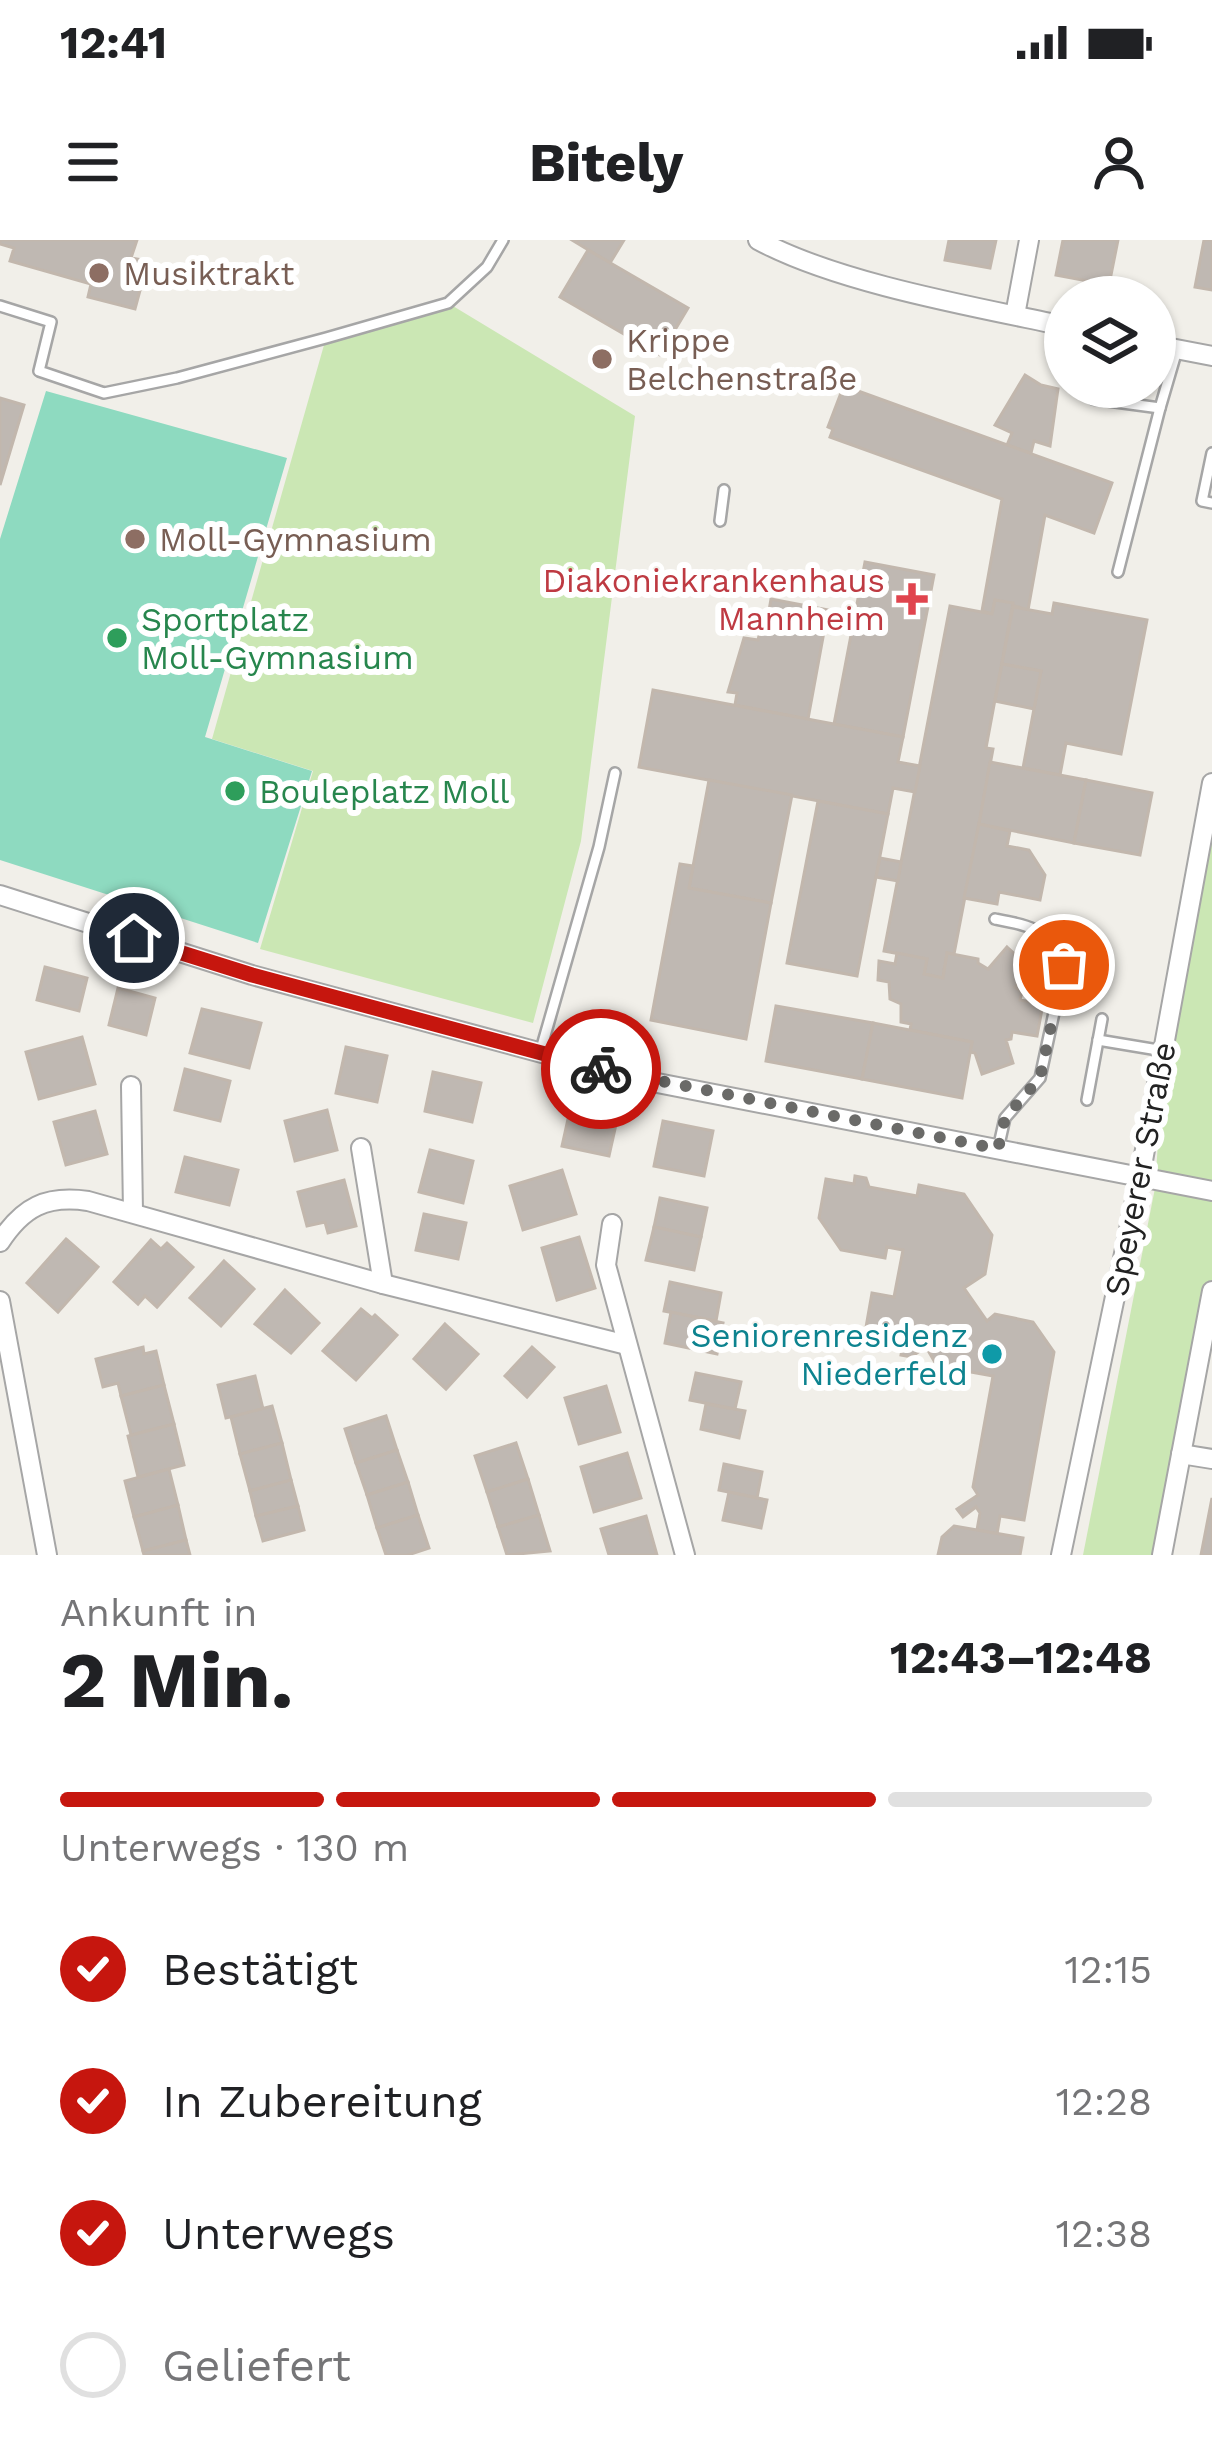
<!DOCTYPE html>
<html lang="de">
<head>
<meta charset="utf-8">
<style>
  body { margin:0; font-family:"Work Sans",sans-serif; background:#f6f6f6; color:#202124; height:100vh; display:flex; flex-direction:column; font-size:45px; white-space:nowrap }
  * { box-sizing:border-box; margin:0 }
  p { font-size:39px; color:#757577 }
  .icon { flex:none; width:66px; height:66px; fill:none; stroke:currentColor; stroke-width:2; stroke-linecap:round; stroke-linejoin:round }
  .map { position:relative; height:1315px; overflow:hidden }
  .drawer { display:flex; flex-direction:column; background:#fff; flex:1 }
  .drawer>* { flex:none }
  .tools { position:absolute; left:1044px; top:36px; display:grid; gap:24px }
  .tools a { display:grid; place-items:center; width:132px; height:132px; border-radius:50%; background:#fff; box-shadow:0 3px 9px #0004; font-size:60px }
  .pin { position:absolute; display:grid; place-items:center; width:102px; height:102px; color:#fff; margin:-51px; border:6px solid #fff; border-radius:50%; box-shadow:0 3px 12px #0007 }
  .courier { position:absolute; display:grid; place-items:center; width:120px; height:120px; margin:-60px; border:9px solid #c6160e; border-radius:50%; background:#fff; color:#222; box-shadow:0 3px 15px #0007 }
  .headline em { font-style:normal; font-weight:700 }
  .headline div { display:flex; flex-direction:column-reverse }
  .headline { display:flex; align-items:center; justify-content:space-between; height:204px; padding:0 60px }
  h1 { font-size:78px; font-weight:700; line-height:90px }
  .bar { display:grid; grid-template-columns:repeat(4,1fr); gap:18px 12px; align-content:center; height:144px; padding:0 60px }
  .bar i { height:15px; border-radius:9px; background:#e0e0e0 }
  .bar .current { background:#c6160e }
  .bar p { grid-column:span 4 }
  ol { padding:0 60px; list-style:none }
  li { display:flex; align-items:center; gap:36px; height:132px }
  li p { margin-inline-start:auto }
  li .icon { padding:12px; border-radius:50%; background:#c6160e; color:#fff; stroke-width:4 }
  li:last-child { color:#757577 }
  li i { width:66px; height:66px; border:6px solid #e0e0e0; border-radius:50% }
  .status { display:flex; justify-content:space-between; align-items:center; height:84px; padding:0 60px; background:#fff; direction:ltr }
  .status svg { height:33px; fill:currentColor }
  header { display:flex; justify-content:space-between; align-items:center; height:156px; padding:0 60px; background:#fff; font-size:54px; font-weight:700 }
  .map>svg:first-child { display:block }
  .grass { fill:#cbe7b4 }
  .pitch { fill:#8edac0 }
  .building { fill:#bfb8b2; stroke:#c2b7ad; stroke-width:3 }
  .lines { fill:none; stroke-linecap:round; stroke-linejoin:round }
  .lane-casing { stroke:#a6a6a6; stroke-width:14 }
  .street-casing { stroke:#a6a6a6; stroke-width:22 }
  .lane { stroke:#fff; stroke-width:9 }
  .street { stroke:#fff; stroke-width:18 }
  .done { stroke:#6a6a68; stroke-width:12; stroke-dasharray:0 21.6 }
  .route { stroke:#c6160e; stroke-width:15 }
  .education-dot { fill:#8d6e63; stroke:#fff; stroke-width:4.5 }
  .health-dot { fill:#e0444e; stroke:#fff; stroke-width:4.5 }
  .leisure-dot { fill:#2e9e5b; stroke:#fff; stroke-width:4.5 }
  .culture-dot { fill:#0f9aa8; stroke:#fff; stroke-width:4.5 }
  .labels { text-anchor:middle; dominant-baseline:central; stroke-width:12; stroke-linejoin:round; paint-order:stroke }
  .education-label { font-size:33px; fill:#785e54; stroke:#fff; text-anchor:start }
  .health-label { font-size:33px; fill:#be3a42; stroke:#fff; text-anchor:end }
  .leisure-label { font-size:33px; fill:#27864d; stroke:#fff; text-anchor:start }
  .street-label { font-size:33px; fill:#222; stroke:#fff }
  .culture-label { font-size:33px; fill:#0d838f; stroke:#fff; text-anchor:end }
</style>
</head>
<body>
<div class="status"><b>12:41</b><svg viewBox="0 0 49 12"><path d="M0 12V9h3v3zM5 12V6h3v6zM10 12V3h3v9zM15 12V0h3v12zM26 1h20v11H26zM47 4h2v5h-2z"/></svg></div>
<header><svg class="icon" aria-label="menu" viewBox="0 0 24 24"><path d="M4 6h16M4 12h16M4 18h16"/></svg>Bitely<svg class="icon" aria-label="person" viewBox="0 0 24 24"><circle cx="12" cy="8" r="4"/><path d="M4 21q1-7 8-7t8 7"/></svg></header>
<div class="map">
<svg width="1212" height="1315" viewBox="0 0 1212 1315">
  <rect width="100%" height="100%" fill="#f1efe9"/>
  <!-- grass -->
  <g class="grass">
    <path d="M448,63L635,176L581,601L533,783L260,709L313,531L212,499L326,98Z"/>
    <path d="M1212,543V1050L1162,1315H1083L1155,948L1164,811Z"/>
  </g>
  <!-- pitch -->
  <path class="pitch" d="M46,151L287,218L205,497L312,531L258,703L0,620V299Z"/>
  <!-- building -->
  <g class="building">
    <path d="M0,0H137L131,18L148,21L135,69L88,57L91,44L10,21L14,8L0,4Z"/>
    <path d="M572,0H624L610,23Z"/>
    <path d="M949,0H996L990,28L945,20Z"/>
    <path d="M1063,0H1118L1109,45L1056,35Z"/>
    <path d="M1204,0H1212V50L1195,47Z"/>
    <path d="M588,10L688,68L660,115L560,57Z"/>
    <path d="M1025,135L1041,145L1058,149L1050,206L1034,201L1031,213L1007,205L1012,193L995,185Z"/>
    <path d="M847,147L1112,243L1094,293L1045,275L1028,370L995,360L992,374L982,371L1002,259L830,197L833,189L828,187L841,153L844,154Z"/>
    <path d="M0,158L24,165L0,245Z"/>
    <path d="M865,322L934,335L903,497L834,484Z"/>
    <path d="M771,359L828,370L808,479L735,465L737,453L728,452L744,398L758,400L761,387L766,388Z"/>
    <path d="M995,360L1013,363L986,508L993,509L979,584L954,714L947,713L943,738L924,734L927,719L884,711L950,366L992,374Z"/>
    <path d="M1054,363L1147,380L1121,514L1066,503L1060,535L1023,528L1041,431L1002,424L1013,367L1052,374Z"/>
    <path d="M1002,424L1041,431L1034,469L995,461Z"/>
    <path d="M653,450L903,497L898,522L920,526L915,552L893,548L888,574L639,527Z"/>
    <path d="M990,522L1086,540L1074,603L979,584Z"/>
    <path d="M709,540L792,555L771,663L689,648Z"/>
    <path d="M1086,540L1152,553L1140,615L1074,603Z"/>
    <path d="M818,561L888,574L857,736L787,723Z"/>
    <path d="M979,584L1010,591L1007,606L1029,610L1045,635L1040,660L999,652L997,664L964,658Z"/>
    <path d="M880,618L901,622L898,641L876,637Z"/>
    <path d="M680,624L693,626L689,648L771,663L746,799L651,780Z"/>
    <path d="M1007,707L1031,729L1015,747L1022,752L1020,760L1043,764L1037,796L1012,792L1011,799L1006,800L1013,823L982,834L975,813L970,812L972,802L910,790L911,784L901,782V764L890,759L889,742L878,740L879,721L895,724L897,713L927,719L924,734L943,738L947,713L978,719V723L988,729Z"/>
    <path d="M45,727L87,738L79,771L37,760Z"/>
    <path d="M118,748L155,758L146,795L109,785Z"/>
    <path d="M776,766L873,783L862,839L766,821Z"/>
    <path d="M202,769L261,783L249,828L190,813Z"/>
    <path d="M873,783L972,802L962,858L862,839Z"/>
    <path d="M82,797L95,844L39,859L26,812Z"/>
    <path d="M346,807L387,816L377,862L336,853Z"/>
    <path d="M185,829L230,841L220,881L175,870Z"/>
    <path d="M433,832L481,843L472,882L425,871Z"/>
    <path d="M572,861L619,871L609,916L562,906Z"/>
    <path d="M327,870L337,910L295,921L285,881Z"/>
    <path d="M95,871L107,914L66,925L54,882Z"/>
    <path d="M663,881L713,891L704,936L654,926Z"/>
    <path d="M430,910L473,921L463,963L419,952Z"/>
    <path d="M185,917L238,930L229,965L176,952Z"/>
    <path d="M562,930L576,974L523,990L510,946Z"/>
    <path d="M855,936L866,938L869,947L917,956L919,945L964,954L992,995L985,1034L964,1048L987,1081L995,1074L1033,1082L1054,1112L1024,1280L1000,1276L997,1294L977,1290L980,1273L976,1267L963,1277L957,1269L978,1255L973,1247L993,1136L937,1126L926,1107L911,1117L901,1115L903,1104L875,1099L866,1087L872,1053L894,1057L903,1010L887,1007L885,1018L841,1010L819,978L826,939L854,944Z"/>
    <path d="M344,940L356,986L328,993L325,982L307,986L298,952Z"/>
    <path d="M660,958L707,968L701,997L654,987Z"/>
    <path d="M424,974L466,983L458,1019L416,1010Z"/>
    <path d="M654,987L701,997L694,1030L646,1020Z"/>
    <path d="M579,997L595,1048L557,1060L542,1008Z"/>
    <path d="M66,999L98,1027L58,1072L27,1043Z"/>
    <path d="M151,1000L161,1009L167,1003L193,1027L157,1067L145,1056L138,1064L114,1042Z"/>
    <path d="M224,1021L254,1049L221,1086L190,1058Z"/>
    <path d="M670,1042L721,1053L716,1081L664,1071Z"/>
    <path d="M285,1050L319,1083L291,1113L255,1084Z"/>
    <path d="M361,1069L372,1078L375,1075L397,1095L356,1140L323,1111Z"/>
    <path d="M671,1072L723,1083L717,1114L665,1103Z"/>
    <path d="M445,1084L478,1114L446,1149L414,1119Z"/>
    <path d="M143,1107L144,1114L156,1111L164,1145L121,1156L118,1143L103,1147L96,1119Z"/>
    <path d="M532,1107L554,1127L527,1157L505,1136Z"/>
    <path d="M696,1133L741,1142L735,1169L690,1160Z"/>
    <path d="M255,1136L263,1169L226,1178L218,1145Z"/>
    <path d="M164,1145L174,1184L131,1195L121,1156Z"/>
    <path d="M606,1146L620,1192L579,1204L565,1158Z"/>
    <path d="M706,1164L745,1171L739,1198L701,1189Z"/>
    <path d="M272,1166L282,1203L240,1214L231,1177Z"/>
    <path d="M386,1176L397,1210L356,1223L345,1189Z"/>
    <path d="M174,1184L184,1225L138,1237L128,1196Z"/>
    <path d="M282,1203L291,1240L250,1251L240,1214Z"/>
    <path d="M516,1203L528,1239L487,1252L475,1216Z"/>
    <path d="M397,1210L408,1242L367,1255L356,1223Z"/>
    <path d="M627,1213L641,1258L594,1272L581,1227Z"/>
    <path d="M724,1224L762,1232L757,1258L719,1250Z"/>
    <path d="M169,1229L178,1265L134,1277L125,1241Z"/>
    <path d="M528,1239L539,1275L498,1287L487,1252Z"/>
    <path d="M291,1240L298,1266L256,1276L250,1251Z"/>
    <path d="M408,1242L418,1275L377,1288L367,1255Z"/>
    <path d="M729,1252L767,1260L761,1288L723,1280Z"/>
    <path d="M1212,1258V1315H1201Z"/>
    <path d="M178,1265L186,1300L143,1311L134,1277Z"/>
    <path d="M298,1266L304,1290L263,1301L256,1276Z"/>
    <path d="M418,1275L429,1308L408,1315H386L377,1288Z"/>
    <path d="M539,1275L550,1311L507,1315L498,1287Z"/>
    <path d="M646,1276L657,1315H609L601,1289Z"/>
    <path d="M954,1286L1023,1298L1020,1315H938L942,1297Z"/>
    <path d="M186,1300L190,1315H144L143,1311Z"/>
  </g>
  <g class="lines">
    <defs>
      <g id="lane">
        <path d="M0,66L51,82L39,131L104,153L177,138L326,98L448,63L487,27L503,0"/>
        <path d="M1093,159L1160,168L1177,110"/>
        <path d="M1212,213L1202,261L1212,263"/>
        <path d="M720,281L724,250"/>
        <path d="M1118,332L1160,168"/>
        <path d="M995,679C1036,687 1044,688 1064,726L1040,838L1005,878L998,909"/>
        <path d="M1098,800L1164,811"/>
        <path d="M540,813L599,607L615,533"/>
        <path d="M1087,860L1102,779"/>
      </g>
      <g id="street">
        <path d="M758,0C837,43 975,67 1065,86"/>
        <path d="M1015,75L1029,0"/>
        <path d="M1155,105L1212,116"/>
        <path d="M0,655L252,735L642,840L1212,951"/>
        <path d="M131,846L133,972"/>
        <path d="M361,908L383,1044"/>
        <path d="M612,984L606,1025L685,1315"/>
        <path d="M0,1002C23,967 46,955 88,961L383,1044L627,1105"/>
        <path d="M0,1061L47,1315"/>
        <path d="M1181,1214L1212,1219"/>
        <path d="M1061,1315L1140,937L1212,543"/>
        <path d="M1162,1315L1212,1051"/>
      </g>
    </defs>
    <!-- lane casing -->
    <use href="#lane" class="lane-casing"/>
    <!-- street casing -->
    <use href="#street" class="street-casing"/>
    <!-- lane -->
    <use href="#lane" class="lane"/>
    <!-- street -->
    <use href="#street" class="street"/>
  </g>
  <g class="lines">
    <!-- done -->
    <path class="done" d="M601,829L998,909L1005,878L1040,838L1064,725"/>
    <!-- route -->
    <path class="route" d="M134,698L252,735L601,829"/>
  </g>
  <!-- markers -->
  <g class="education-dot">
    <circle cx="99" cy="33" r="12"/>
    <circle cx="602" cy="119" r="12"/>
    <circle cx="135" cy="299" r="12"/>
  </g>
  <path class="health-dot" d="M906 341h12v12h12v12h-12v12h-12v-12h-12v-12h12z"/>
  <g class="leisure-dot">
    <circle cx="117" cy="398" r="12"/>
    <circle cx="235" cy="551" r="12"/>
  </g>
  <circle class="culture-dot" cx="992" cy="1114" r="12"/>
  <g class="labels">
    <!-- education labels -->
    <g class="education-label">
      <text x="123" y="33">Musiktrakt</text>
      <text x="626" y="100">Krippe<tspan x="626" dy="38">Belchenstraße</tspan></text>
      <text x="159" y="299">Moll-Gymnasium</text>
    </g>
    <!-- health labels -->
    <g class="health-label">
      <text x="885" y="340">Diakoniekrankenhaus<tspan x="885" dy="38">Mannheim</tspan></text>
    </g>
    <!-- leisure labels -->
    <g class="leisure-label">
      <text x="141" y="379">Sportplatz<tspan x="141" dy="38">Moll-Gymnasium</tspan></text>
      <text x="259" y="551">Bouleplatz Moll</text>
    </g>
    <!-- street labels -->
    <g class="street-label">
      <text transform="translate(1140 929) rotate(-79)">Speyerer Straße</text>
    </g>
    <!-- culture labels -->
    <g class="culture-label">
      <text x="968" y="1095">Seniorenresidenz<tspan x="968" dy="38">Niederfeld</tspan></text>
    </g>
  </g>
</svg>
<div class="tools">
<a><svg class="icon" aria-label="layers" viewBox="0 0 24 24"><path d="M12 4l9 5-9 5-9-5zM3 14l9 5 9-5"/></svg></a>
</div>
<div class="pin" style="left:1064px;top:725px;background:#ea580c"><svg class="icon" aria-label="bag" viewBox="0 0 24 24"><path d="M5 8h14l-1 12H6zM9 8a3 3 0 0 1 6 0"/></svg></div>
<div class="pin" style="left:134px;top:698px;background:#1f2937"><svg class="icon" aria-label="home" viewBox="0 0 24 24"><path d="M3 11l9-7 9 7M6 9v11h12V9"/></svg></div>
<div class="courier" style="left:601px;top:829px"><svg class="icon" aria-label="bike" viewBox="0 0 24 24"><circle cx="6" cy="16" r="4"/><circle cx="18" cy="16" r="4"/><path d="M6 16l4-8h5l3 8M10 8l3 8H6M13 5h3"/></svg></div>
</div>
<section class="drawer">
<div class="headline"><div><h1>2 Min.</h1><p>Ankunft in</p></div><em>12:43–12:48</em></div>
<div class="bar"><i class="current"></i><i class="current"></i><i class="current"></i><i></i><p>Unterwegs · 130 m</p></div>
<ol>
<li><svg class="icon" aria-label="check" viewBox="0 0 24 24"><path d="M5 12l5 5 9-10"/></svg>Bestätigt<p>12:15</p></li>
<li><svg class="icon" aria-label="check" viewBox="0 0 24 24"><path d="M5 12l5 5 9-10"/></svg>In Zubereitung<p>12:28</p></li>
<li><svg class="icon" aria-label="check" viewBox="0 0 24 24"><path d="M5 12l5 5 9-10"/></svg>Unterwegs<p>12:38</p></li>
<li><i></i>Geliefert</li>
</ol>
</section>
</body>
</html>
